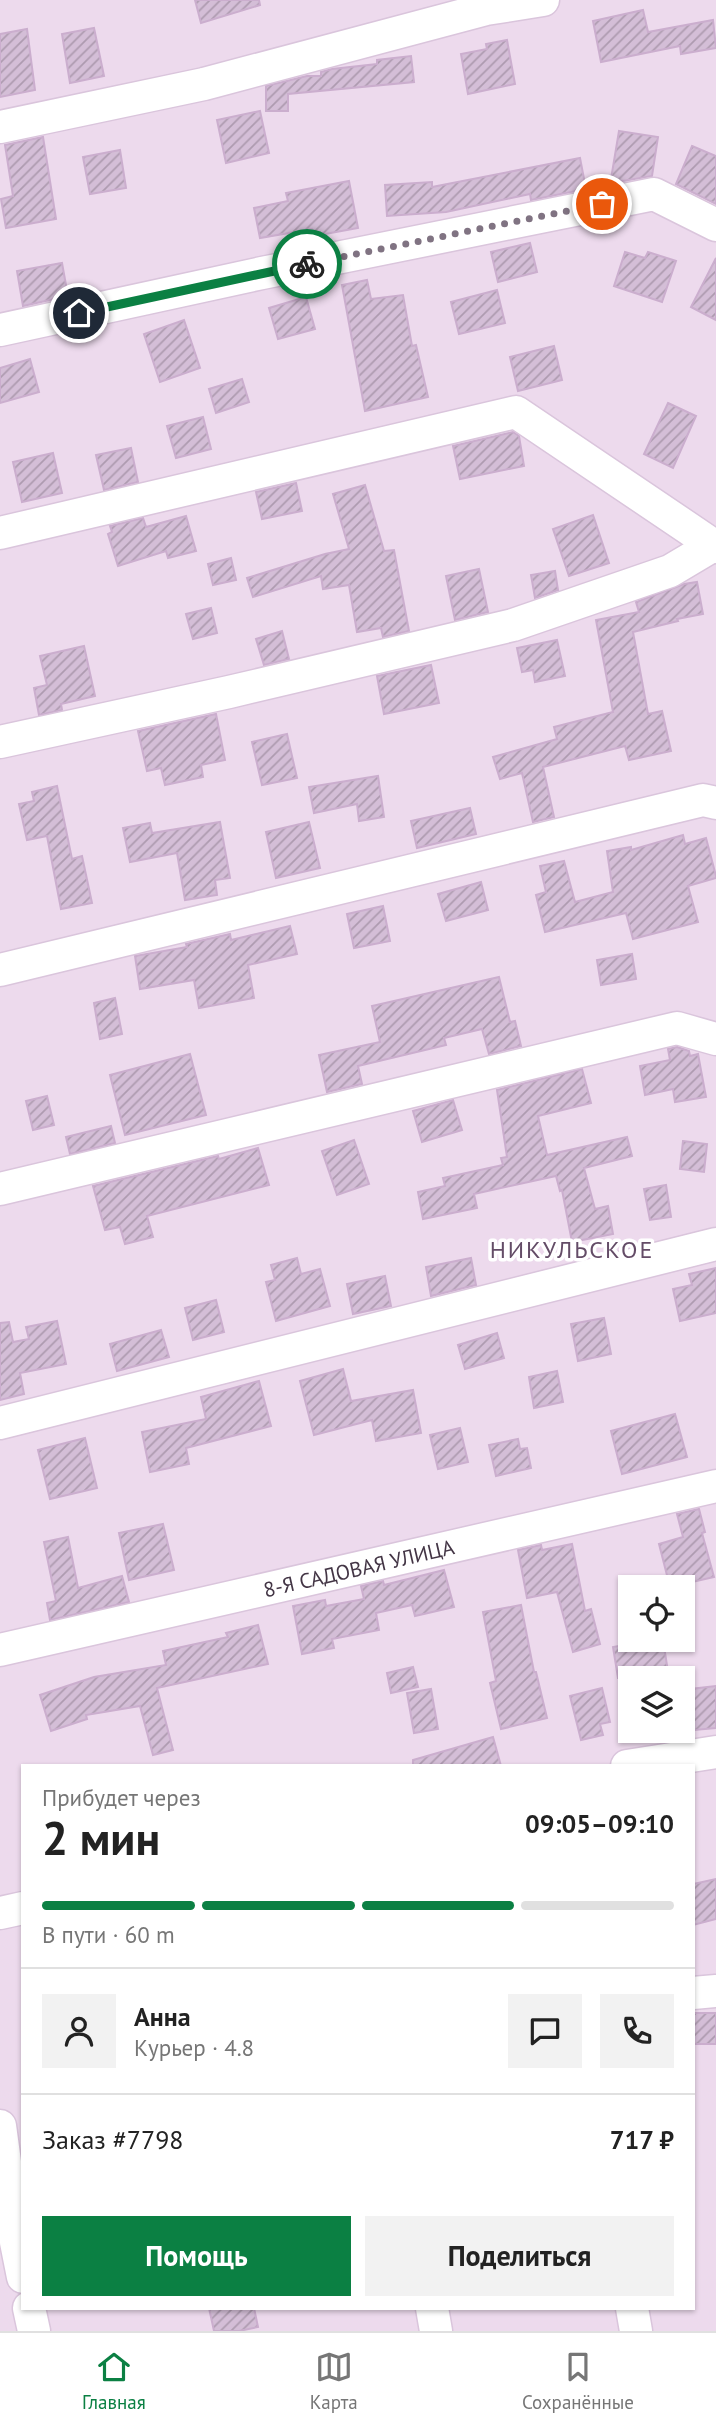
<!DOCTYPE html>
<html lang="ru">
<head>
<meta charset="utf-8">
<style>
  body { margin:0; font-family:"PT Sans",sans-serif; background:#f2f2f2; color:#222; height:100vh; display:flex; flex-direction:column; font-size:26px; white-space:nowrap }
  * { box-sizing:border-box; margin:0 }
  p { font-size:23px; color:#767676 }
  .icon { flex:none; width:38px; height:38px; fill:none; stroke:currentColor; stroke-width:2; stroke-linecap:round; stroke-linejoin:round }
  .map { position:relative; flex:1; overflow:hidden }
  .side { position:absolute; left:21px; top:1764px; width:674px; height:546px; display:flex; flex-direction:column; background:#fff; border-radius:0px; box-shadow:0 2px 5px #0004 }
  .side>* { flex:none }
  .buttons { position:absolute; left:618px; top:1575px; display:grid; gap:14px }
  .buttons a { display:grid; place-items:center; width:77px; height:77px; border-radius:0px; background:#fff; box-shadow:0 2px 5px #0004; font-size:35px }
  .pin { position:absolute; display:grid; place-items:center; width:60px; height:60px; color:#fff; margin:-30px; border:4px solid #fff; border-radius:50%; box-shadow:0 2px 7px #0007 }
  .courier { position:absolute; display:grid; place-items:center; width:70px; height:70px; margin:-35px; border:5px solid #0b8043; border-radius:50%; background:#fff; color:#222; box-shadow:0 2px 9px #0007 }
  .headline em { font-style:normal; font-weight:600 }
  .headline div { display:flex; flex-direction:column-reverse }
  .headline { display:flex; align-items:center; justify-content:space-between; height:119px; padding:0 21px }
  h1 { font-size:46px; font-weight:600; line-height:52px }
  .bar { display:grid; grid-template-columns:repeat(4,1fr); gap:10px 7px; align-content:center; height:84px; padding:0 21px }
  .bar i { height:9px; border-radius:5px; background:#e0e0e0 }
  .bar .selected { background:#0b8043 }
  .bar p { grid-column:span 4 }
  .line { display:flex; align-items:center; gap:18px; padding:0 21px; border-top:2px solid #e0e0e0 }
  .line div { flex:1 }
  .round { display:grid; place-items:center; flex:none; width:74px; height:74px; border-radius:0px; background:#f2f2f2 }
  .action { display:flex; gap:14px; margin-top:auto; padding:14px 21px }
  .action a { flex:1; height:80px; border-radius:0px; background:#0b8043; color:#fff; font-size:28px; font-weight:600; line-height:80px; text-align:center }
  .action a+a { background:#f2f2f2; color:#222 }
  .tabs { display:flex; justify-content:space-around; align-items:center; height:98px; border-top:2px solid #e0e0e0; background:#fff; font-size:19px; color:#767676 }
  .tabs a { display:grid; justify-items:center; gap:4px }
  .tabs .selected { color:#0b8043 }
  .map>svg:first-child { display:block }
  .residential { fill:#eddaed; fill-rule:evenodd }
  .building { fill:url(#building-hatch); stroke:#cbaece; stroke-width:2 }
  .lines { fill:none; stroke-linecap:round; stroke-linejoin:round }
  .minor-casing { stroke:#dac5dc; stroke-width:35 }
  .minor { stroke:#fff; stroke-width:32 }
  .done { stroke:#807382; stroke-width:7; stroke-dasharray:0 12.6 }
  .route { stroke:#0b8043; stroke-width:9 }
  .labels { text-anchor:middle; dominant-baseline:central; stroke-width:7; stroke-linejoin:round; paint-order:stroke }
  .street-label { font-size:21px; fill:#433545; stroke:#fff }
  .quarter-label { font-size:24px; letter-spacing:2px; fill:#644c67; stroke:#fff }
</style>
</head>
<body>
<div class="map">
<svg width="716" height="2331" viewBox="0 0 716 2331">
  <defs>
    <pattern id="building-hatch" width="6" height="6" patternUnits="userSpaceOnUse" patternTransform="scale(1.75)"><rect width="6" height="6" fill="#d4bed7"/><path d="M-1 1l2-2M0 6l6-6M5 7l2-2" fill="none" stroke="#ae9bb0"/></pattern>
  </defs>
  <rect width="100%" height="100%" fill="#f2e5f2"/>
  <!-- residential -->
  <path class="residential" d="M0,0H716V2331H0ZM630,1587H682V1640H630ZM630,1678H682V1731H630ZM23,1766H693V2308H23Z"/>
  <!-- building -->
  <g class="building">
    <path d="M195,0H259L260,5L201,23Z"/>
    <path d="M643,10L648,32L713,20L716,48L681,54L680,46L601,62L593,21Z"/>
    <path d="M94,28L104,76L70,83L62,34Z"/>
    <path d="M27,29L35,90L0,97V34Z"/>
    <path d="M507,40L515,84L468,94L461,54L487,49L486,44Z"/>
    <path d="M411,56L414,82L288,94V111H266V86L307,76H321V72L332,69L377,64V60Z"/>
    <path d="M260,111L269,153L226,163L217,120Z"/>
    <path d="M619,131L658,137L652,176L623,181L611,179Z"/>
    <path d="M43,137L56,219L6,228L1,199L13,196L5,145Z"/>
    <path d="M692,146L716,156V204L676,184Z"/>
    <path d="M120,150L126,188L90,194L83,157Z"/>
    <path d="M580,158L586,189L531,200L530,194L446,212L387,216L385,185L432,182V187Z"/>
    <path d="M349,181L358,228L314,236L312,229L260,238L254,208L288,201L286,193Z"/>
    <path d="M530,243L537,272L498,282L491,252Z"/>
    <path d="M625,252L645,258L648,252L676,261L662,302L614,286Z"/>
    <path d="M716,258V320L691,307Z"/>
    <path d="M62,263L68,296L23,306L17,271Z"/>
    <path d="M367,280L371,299L403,295L412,346L416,345L428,397L365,411L342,285Z"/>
    <path d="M497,290L505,323L459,334L451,302Z"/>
    <path d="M306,297L315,329L278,339L269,308Z"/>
    <path d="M184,320L200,368L160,382L144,334Z"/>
    <path d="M554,346L562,380L518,391L510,357Z"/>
    <path d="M30,359L39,392L0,403V368Z"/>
    <path d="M242,379L249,402L216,413L209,389Z"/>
    <path d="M668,403L696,416L673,468L644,454Z"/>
    <path d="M203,417L211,449L176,458L167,426Z"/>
    <path d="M513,432L519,436L524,466L460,479L453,446Z"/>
    <path d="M131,448L138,482L104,490L96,455Z"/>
    <path d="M53,453L62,493L22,502L13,462Z"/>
    <path d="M296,483L302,511L262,519L256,492Z"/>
    <path d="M365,485L384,551L394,550L409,631L383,637L381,628L357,632L349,585L323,589L321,576L253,597L247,578L325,554L349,549L333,494Z"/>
    <path d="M593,515L609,563L569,576L553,529Z"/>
    <path d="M186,516L196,551L168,558L166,551L118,566L108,534L112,532L110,526L143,518L146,527Z"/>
    <path d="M231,558L236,580L213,585L208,564Z"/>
    <path d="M479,569L488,612L455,620L446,576Z"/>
    <path d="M555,571L558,590L535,598L531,575Z"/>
    <path d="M697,582L703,614L677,619L678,621L633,632L648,714L662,711L671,751L629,760L625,746L543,767L554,817L533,822L522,773L500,779L493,757L557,739L554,727L613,712L596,620L639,612L636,602L684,584Z"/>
    <path d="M211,608L217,633L193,639L186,614Z"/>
    <path d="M282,631L289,659L264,665L256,639Z"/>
    <path d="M557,640L565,676L535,682L533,670L522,672L517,648Z"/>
    <path d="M84,646L95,696L61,704L62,710L39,715L34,688L47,685L40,656Z"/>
    <path d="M431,665L439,703L384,714L377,676Z"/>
    <path d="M216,714L225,760L201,765L203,777L165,785L161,768L147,771L138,731Z"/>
    <path d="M287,734L297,778L262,785L252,742Z"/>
    <path d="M378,776L384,817L359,821L357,804L314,813L309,787Z"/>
    <path d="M57,786L72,859L82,856L92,903L61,909L47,836L27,840L19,804L34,801L32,792Z"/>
    <path d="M470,808L476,834L417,848L411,821Z"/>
    <path d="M220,822L230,878L215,880L217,895L185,900L177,853L130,862L123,828L150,823L152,833Z"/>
    <path d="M309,822L320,868L276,878L266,832Z"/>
    <path d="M683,835L685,844L706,838L716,876V878L688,886L698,922L633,939L626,913L545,932L536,895L546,892L540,866L564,861L575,902L613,892L607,851L631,847V850Z"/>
    <path d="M481,882L488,910L446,921L438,894Z"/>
    <path d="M383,906L390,941L354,948L347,914Z"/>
    <path d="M290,926L297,954L248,965L254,998L199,1008L194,980L140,989L135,956L187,947L186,944L230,934L231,940Z"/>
    <path d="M632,954L636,979L601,985L597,960Z"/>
    <path d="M499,977L510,1022L515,1021L521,1046L489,1054L482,1029L444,1038L446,1045L358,1066L362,1084L327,1092L319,1055L380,1042L372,1006Z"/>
    <path d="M115,998L122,1034L100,1039L94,1003Z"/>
    <path d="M677,1047L689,1051L690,1056L698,1054L706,1097L675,1102L673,1089L645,1095L640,1066L670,1060L668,1049Z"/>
    <path d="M190,1054L206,1115L125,1135L110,1075Z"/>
    <path d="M582,1069L591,1103L538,1116L547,1155L627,1137L632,1156L584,1168L595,1209L608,1206L613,1234L572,1242L562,1190L560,1191L556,1176L474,1194L477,1208L423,1219L418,1192L445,1186L443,1178L503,1165L501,1158L507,1157L497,1090Z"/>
    <path d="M47,1096L54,1125L33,1130L26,1101Z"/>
    <path d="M453,1100L462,1130L422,1142L413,1111Z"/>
    <path d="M111,1126L115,1143L70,1154L66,1137Z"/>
    <path d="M354,1140L369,1184L337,1195L322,1151Z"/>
    <path d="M683,1141L707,1144L704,1172L680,1169Z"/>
    <path d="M258,1148L269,1185L147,1216L153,1237L125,1244L120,1227L105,1230L93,1186L218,1156L219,1159Z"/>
    <path d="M666,1185L671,1217L650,1220L644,1189Z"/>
    <path d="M297,1258L301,1274L320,1269L330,1306L276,1321L266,1282L275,1280L271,1265Z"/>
    <path d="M471,1258L476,1285L431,1296L426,1267Z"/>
    <path d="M716,1268V1313L680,1321L673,1289L692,1285L689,1274Z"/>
    <path d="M385,1276L391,1306L353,1314L347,1284Z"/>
    <path d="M216,1300L224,1332L193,1340L185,1308Z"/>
    <path d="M604,1318L611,1354L578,1361L571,1324Z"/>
    <path d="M57,1321L66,1364L20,1373L24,1394L0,1400V1323L9,1322L13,1342L29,1339L26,1327Z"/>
    <path d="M161,1330L169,1357L117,1371L110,1344Z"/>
    <path d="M497,1333L504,1358L465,1369L458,1345Z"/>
    <path d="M343,1369L351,1401L413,1390L421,1433L376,1441L372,1420L314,1435L300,1381Z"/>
    <path d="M557,1371L563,1402L534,1408L529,1377Z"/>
    <path d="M259,1381L271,1426L186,1448L189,1464L150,1472L142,1432L206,1419L201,1397Z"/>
    <path d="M675,1414L687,1457L622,1474L611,1431Z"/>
    <path d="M460,1428L468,1462L438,1469L430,1435Z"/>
    <path d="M85,1438L97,1488L50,1499L38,1450Z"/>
    <path d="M518,1439L520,1449L527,1448L531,1468L496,1476L489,1445Z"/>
    <path d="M699,1509L705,1532L702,1533L714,1577L670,1587L659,1544L683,1537L677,1514Z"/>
    <path d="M163,1524L174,1570L129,1580L119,1533Z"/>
    <path d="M68,1537L78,1588L122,1576L129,1602L50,1620L47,1603L56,1601L44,1542Z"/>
    <path d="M572,1544L585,1611L591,1609L600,1644L573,1652L557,1592L527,1598L518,1550L541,1545L542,1550Z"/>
    <path d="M444,1570L454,1607L415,1616L412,1605L376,1613L379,1630L332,1639L334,1648L302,1654L293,1606L325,1600L326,1606L364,1599L361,1586L383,1581L384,1585Z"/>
    <path d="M521,1605L534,1672H536L547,1718L501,1729L490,1683L496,1681L483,1612Z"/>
    <path d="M258,1625L268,1664L157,1688L173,1750L153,1755L140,1706L86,1715L87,1719L51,1731L40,1695L94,1677L166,1665L163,1651L228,1637L226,1633Z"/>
    <path d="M652,1640H663L669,1678H618L613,1647Z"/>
    <path d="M413,1667L418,1687L391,1693L387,1673Z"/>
    <path d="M716,1686V1728L684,1731L682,1690Z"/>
    <path d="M602,1688L610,1722L600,1724L603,1735L581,1740L570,1696Z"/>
    <path d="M431,1689L438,1729L414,1733L407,1693Z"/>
    <path d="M493,1737L501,1766H413V1760Z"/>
    <path d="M716,1879V1919L693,1925V1884Z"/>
    <rect x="693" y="2013" width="23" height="31"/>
    <path d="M209,2308H254L258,2327L239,2331H214Z"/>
  </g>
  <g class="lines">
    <defs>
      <g id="minor">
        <path d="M0,127L204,84L486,9L543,0"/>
        <path d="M0,330L262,273L654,194L716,225"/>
        <path d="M0,533L516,412L716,547"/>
        <path d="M0,742L229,692L513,625L670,571L712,546"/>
        <path d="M0,970L703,800L716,803"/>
        <path d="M0,1189L677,1028L716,1039"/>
        <path d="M0,1423L716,1244"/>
        <path id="s1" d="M0,1650L716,1486"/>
        <path d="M627,1766L716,1752"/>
        <path d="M0,1913L23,1908"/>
        <path d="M693,1993L716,1991"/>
        <path d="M0,2126L16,2242L23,2277"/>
        <path d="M29,2308L34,2331"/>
        <path d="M432,2308L436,2331"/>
        <path d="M632,2308L636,2331"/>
      </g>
    </defs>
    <!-- minor casing -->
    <use href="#minor" class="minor-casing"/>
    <!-- minor -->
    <use href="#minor" class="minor"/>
  </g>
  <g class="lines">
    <!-- done -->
    <path class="done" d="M307,264L602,204"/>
    <!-- route -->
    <path class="route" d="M79,313L307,264"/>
  </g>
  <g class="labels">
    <!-- street labels -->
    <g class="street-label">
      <text stroke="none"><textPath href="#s1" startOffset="368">8-Я САДОВАЯ УЛИЦА</textPath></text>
    </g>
    <!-- quarter labels -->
    <g class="quarter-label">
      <text x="572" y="1249">НИКУЛЬСКОЕ</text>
    </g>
  </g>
</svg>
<div class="buttons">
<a><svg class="icon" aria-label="locate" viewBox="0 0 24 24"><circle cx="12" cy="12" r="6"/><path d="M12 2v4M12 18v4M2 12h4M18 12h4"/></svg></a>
<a><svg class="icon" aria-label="layers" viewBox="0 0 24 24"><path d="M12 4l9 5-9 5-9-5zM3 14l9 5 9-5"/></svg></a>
</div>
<div class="pin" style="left:602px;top:204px;background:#ea580c"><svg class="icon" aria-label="bag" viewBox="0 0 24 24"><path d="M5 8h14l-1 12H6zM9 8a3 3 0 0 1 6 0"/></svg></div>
<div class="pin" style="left:79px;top:313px;background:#1f2937"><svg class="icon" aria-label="home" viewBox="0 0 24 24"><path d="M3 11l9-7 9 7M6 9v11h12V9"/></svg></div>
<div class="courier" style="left:307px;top:264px"><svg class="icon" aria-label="bike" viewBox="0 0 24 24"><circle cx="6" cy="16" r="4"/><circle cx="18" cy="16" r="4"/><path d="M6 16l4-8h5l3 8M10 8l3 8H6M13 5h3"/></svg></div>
<section class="side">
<div class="headline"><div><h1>2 мин</h1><p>Прибудет через</p></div><em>09:05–09:10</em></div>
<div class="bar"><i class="selected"></i><i class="selected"></i><i class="selected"></i><i></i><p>В пути · 60 m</p></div>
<div class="line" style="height:126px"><a class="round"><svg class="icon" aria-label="person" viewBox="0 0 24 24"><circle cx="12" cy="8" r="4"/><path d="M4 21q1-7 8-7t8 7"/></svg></a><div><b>Анна</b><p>Курьер · 4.8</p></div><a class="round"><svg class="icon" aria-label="chat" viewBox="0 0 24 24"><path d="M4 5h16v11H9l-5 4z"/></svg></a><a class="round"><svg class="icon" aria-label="phone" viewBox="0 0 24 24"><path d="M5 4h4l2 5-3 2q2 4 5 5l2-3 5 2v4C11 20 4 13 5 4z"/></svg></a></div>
<div class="line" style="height:91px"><div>Заказ #7798</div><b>717 ₽</b></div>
<div class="action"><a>Помощь</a><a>Поделиться</a></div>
</section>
</div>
<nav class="tabs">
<a class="selected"><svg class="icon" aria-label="home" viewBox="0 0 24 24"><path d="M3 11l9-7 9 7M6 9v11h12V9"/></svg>Главная</a>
<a><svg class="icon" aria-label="map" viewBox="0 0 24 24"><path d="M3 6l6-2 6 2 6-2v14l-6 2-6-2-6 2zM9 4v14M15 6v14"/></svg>Карта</a>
<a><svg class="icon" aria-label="saved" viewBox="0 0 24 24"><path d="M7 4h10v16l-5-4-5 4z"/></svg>Сохранённые</a>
</nav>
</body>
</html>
